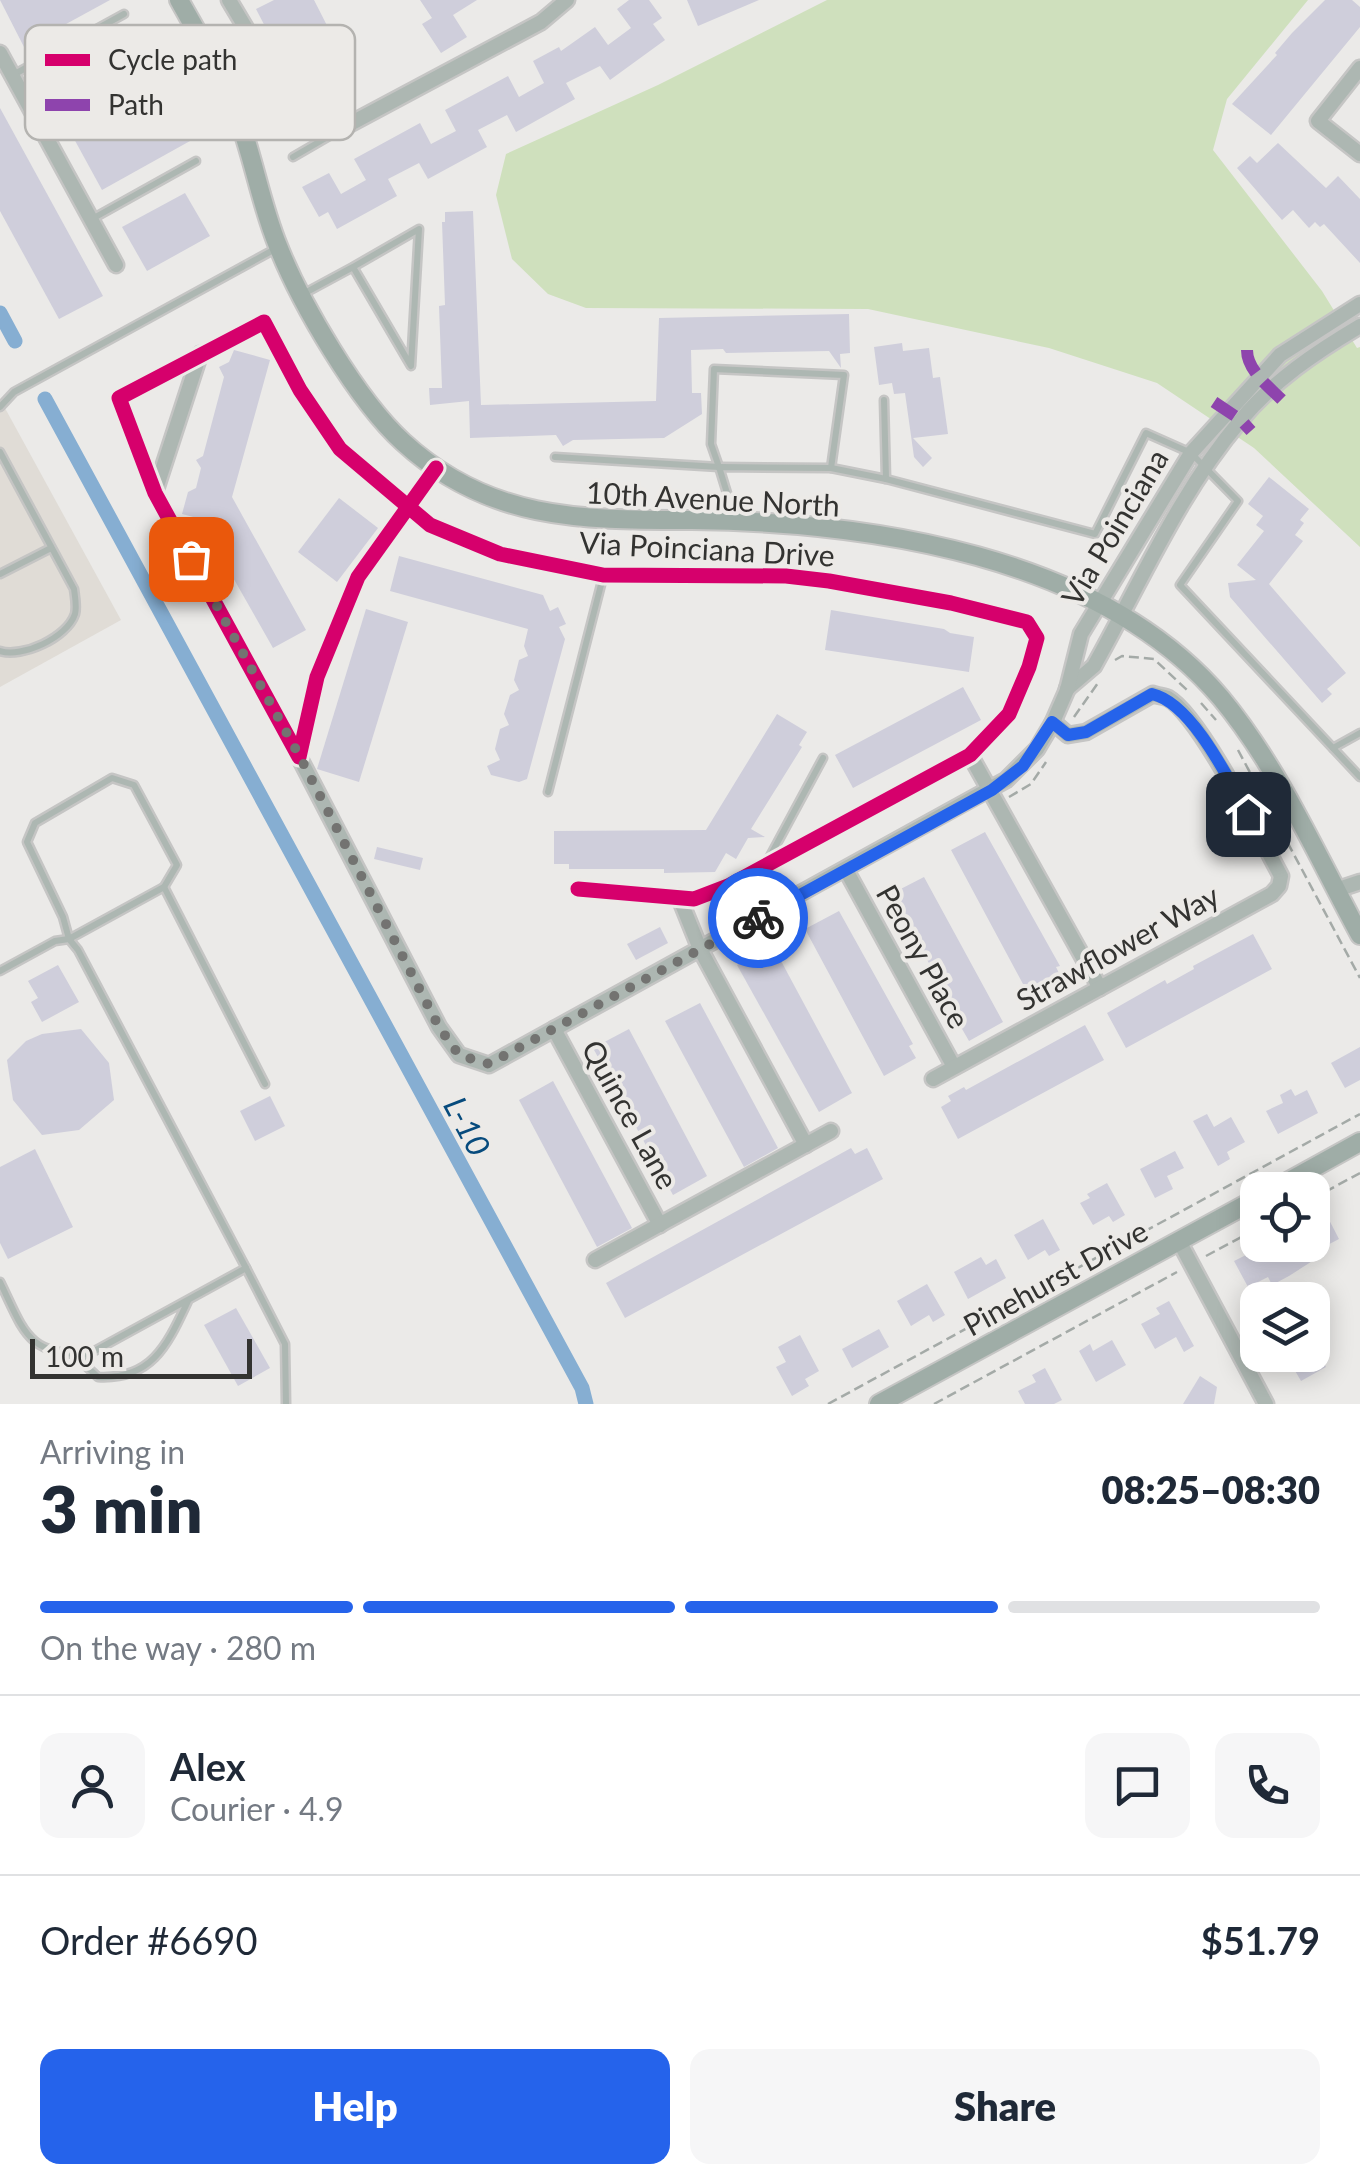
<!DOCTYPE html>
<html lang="en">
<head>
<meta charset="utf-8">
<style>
  body { margin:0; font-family:Lato,sans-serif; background:#f6f6f7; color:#1f2937; height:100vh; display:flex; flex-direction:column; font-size:38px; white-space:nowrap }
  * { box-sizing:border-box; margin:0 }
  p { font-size:32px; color:#747a83 }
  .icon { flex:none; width:55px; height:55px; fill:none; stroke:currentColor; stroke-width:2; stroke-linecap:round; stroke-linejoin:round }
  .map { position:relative; height:1404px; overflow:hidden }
  .sheet { display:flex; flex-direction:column; background:#fff; flex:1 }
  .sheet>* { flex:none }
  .controls { position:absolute; left:1240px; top:1172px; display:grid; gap:20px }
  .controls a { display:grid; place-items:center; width:90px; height:90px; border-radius:20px; background:#fff; box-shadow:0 5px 25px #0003; font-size:50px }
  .scale { position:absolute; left:30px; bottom:25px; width:222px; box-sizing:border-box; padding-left:10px; border:5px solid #333331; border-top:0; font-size:28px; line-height:35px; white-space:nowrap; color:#333331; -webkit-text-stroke:8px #eceae7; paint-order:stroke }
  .pin { position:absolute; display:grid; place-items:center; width:85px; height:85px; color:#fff; margin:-42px; border-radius:20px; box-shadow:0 5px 15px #0006 }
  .courier { position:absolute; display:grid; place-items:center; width:100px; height:100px; margin:-50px; border:8px solid #2563eb; border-radius:50%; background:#fff; color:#222; box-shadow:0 2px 12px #0007 }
  .overview em { font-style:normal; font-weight:800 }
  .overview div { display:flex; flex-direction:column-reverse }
  .overview { display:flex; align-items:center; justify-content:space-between; height:170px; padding:0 40px }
  h1 { font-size:65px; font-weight:800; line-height:75px }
  .bar { display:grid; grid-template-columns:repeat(4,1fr); gap:15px 10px; align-content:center; height:120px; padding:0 40px }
  .bar i { height:12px; border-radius:8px; background:#e0e1e3 }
  .bar .active { background:#2563eb }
  .bar p { grid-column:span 4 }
  .line { display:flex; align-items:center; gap:25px; padding:0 40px; border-top:2px solid #e0e1e3 }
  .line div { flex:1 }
  .round { display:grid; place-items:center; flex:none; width:105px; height:105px; border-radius:20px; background:#f6f6f7 }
  .cta { display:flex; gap:20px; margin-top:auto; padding:20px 40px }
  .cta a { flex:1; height:115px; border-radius:20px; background:#2563eb; color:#fff; font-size:40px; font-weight:800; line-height:115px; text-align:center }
  .cta a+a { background:#f6f6f7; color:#1f2937 }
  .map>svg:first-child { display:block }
  .built { fill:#e0dcd6 }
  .green { fill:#cfe0bd }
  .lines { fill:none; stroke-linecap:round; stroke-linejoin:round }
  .canal { stroke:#86aed2; stroke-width:15 }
  .building { fill:#cfcedb }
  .lane-casing { stroke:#c5c5c4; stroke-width:11 }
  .street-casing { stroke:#c5c5c4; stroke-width:19 }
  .secondary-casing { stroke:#c5c5c4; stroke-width:22 }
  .path { stroke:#a4aaa7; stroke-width:2.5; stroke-dasharray:10 5; stroke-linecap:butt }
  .lane { stroke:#adb7b2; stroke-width:6 }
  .street { stroke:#adb7b2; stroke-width:14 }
  .secondary { stroke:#9fada7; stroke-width:18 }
  .quiet { stroke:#8e44ad; stroke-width:12; stroke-dasharray:25 12; stroke-linecap:butt }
  .cycleway-casing { stroke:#eceae7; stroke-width:21 }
  .cycleway { stroke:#d6006c; stroke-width:15 }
  .done { stroke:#737371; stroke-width:10; stroke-dasharray:0 18 }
  .route { stroke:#2563eb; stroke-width:12 }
  .labels { text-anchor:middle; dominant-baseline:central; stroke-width:8; stroke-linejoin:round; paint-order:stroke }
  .street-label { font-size:30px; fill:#333331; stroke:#eceae7 }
  .water-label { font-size:32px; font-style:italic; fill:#074b7d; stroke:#eceae7 }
  .key { fill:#eceae7; stroke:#b4b3b0; stroke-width:2.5 }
  .key-label { font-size:28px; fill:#333331 }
</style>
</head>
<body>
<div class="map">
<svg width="1360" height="1404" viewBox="0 0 1360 1404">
  <rect width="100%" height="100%" fill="#ebeae8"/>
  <!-- built -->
  <path class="built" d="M0,399L121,620L0,687Z"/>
  <!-- green -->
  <path class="green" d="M827,0H1308L1227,99L1213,150L1322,291L1357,348L1360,347V547L1254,448L1157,383L1049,348L868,309L586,308L548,294L512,259L496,195L506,154L658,85Z"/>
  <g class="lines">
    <!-- canal -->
    <g class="canal">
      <path d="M0,313L15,341"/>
      <path d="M45,399L582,1388L586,1404"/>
    </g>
  </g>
  <!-- building -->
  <g class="building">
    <path d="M0,0H110L24,47Z"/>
    <path d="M274,0H314L341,53L326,61L331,72L299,88L285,61L307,50L294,24L270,36L256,9Z"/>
    <path d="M420,0H477L453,15L467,37L441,53L422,24L432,18Z"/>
    <path d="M629,0H649L662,18L653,24L665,40L610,80L600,66L566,83L575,99L516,132L507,115L478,130L487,147L428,179L419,163L388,179L397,196L337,229L328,212L319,217L302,187L329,173L341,194L366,180L354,159L420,123L431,144L456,131L445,110L508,76L519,97L544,83L533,61L559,47L561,51L595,27L608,45L631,28L617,9Z"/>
    <path d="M687,0H759L698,26Z"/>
    <path d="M1325,0H1352L1360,7V27L1271,135L1232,104L1277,55L1275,53L1292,33Z"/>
    <path d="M133,36L190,141L102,190L44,84Z"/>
    <path d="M0,108L103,296L59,319L0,211Z"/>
    <path d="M1278,143L1326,188L1338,176L1360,199V263L1324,224L1320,227L1315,222L1309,228L1293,210L1282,220L1237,168L1250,156L1257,163Z"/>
    <path d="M185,193L210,236L147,271L122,227Z"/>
    <path d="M473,211L481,405L656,401L659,318L849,314L850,353L840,354L841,368L829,351L726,353L723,349L691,350L692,393H701L702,414L664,438L573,440L563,446L556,435L470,438L469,401L430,405L429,388H442L439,306L445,305L442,222H445V212Z"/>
    <path d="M902,343L903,351L929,348L933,378L940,377L948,434L913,438L932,458L923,467L914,457L905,393L894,394L892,383L879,385L874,347Z"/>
    <path d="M234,350L270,360L232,497L306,630L273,648L219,553L206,550L215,544L201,519L182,514L188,492L196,488L201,468L196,460L203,456L224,377L219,367L229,362Z"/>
    <path d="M1269,477L1309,509L1300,520L1304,523L1295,535L1303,541L1269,584L1346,673L1327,689L1332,694L1322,703L1230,597L1228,583L1256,580L1237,565L1264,531L1256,525L1263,516L1248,504Z"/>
    <path d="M339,498L378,528L337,582L298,552Z"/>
    <path d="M399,556L543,595L550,611L558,607L566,624L559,627L565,639L527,779L519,782L491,775L487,766L500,760L495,749L500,729L509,725L504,714L510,695L519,690L514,680L519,660L528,656L524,646L528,629L390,591Z"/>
    <path d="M366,609L408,622L359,782L317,769Z"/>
    <path d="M831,610L944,629L950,633L974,637L969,672L825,650Z"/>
    <path d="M963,687L981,720L853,788L835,755Z"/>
    <path d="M777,714L807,732L799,745L802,747L751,829L765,837L748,838L736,859L726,853L715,872L664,873V869H569V864H554V831L706,830Z"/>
    <path d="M985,832L1060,966L1056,967L1062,979L1030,997L951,850Z"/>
    <path d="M377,847L423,858L420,870L374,859Z"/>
    <path d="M924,877L1003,1022L969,1041L935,982L938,980L924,954L920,956L889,895Z"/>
    <path d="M839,911L913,1044L909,1046L916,1058L884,1076L805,929Z"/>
    <path d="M660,927L668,943L636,960L627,944Z"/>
    <path d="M1253,934L1272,969L1126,1048L1107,1013L1165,980L1167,984L1194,969L1193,966Z"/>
    <path d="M773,946L852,1093L819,1112L737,965Z"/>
    <path d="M58,965L79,1002L42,1022L31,1002L38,998L28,981Z"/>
    <path d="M700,1003L778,1148L744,1167L665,1021Z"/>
    <path d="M1085,1025L1104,1060L958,1139L941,1107L951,1101L948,1096L964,1087L966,1090Z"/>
    <path d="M81,1029L109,1063L114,1100L79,1130L42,1135L13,1100L7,1060L26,1041L42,1034Z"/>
    <path d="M629,1029L707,1176L673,1195L593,1048Z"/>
    <path d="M1360,1047V1080L1345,1088L1331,1063Z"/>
    <path d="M553,1081L632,1228L597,1247L519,1100Z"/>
    <path d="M1291,1089L1295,1096L1307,1090L1318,1113L1278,1134L1266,1111L1283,1103L1280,1095Z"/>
    <path d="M270,1096L285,1126L255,1141L240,1111Z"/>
    <path d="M1207,1114L1214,1127L1231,1117L1245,1142L1227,1152L1230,1159L1218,1166L1193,1121Z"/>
    <path d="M851,1148L855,1154L867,1148L883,1179L625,1318L606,1283Z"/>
    <path d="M35,1149L73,1227L8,1259L0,1243V1167Z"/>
    <path d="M1175,1151L1184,1168L1167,1176L1173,1189L1155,1198L1140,1169Z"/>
    <path d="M1107,1183L1125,1215L1113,1222L1109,1216L1093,1225L1080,1203L1090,1198L1087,1194Z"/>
    <path d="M1325,1212L1339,1239L1314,1252L1317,1258L1289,1276L1272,1285L1268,1277L1248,1287L1234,1261L1266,1245H1310L1312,1249V1219Z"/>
    <path d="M1043,1219L1060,1250L1049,1256L1045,1250L1028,1260L1014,1235Z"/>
    <path d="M981,1257L986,1265L996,1259L1006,1278L968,1299L954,1272Z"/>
    <path d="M927,1284L945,1315L933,1322L929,1315L911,1326L897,1301Z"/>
    <path d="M1169,1301L1194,1346L1184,1352L1176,1337L1155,1349L1141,1324L1160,1314L1156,1308Z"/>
    <path d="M236,1308L270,1368L238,1386L204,1325Z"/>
    <path d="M879,1329L889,1347L852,1368L842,1349Z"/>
    <path d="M800,1335L819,1371L805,1379L809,1386L792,1396L776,1367L786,1362L778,1347Z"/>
    <path d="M1112,1340L1126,1365L1096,1382L1079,1351L1090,1344L1093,1351Z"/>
    <path d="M1286,1355H1319L1326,1367L1301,1381Z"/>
    <path d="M1045,1368L1062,1400L1054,1404H1025L1018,1391L1036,1382L1032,1375Z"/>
    <path d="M1200,1376L1217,1387L1214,1404H1183Z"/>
  </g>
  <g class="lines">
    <defs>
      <g id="lane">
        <path d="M13,75L124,14"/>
        <path d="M293,157L343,128"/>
        <path d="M92,219L196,161"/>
        <path d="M303,294L353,267L411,366L419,229L353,267"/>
        <path d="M884,400L886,479"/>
        <path d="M0,407L14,392L277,248"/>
        <path d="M0,452L74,589C75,597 77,606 75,614C67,638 22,658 0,651"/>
        <path d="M555,457L719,467L711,444L714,369L844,375L831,468"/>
        <path d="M735,519L719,467L831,468L886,479L1095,534L1146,433L1191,453L1238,501L1180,585L1360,777"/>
        <path d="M0,574L51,548"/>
        <path d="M1333,748L1360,733"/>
        <path d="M112,778L134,785L177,865L164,887L69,939L63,917L27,842L35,823Z"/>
        <path d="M548,792L603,577"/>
        <path d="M768,860L823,758"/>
        <path d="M164,887L265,1084"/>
        <path d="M0,971L55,941L69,939L78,950L246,1268"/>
        <path d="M0,1282C24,1331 27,1356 89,1354"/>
        <path d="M188,1301C168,1343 153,1380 98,1377L87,1367L89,1354L246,1268L285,1344L286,1404"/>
      </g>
      <g id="street">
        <path d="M229,0L299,117L348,125L541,22L567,0"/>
        <path d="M0,53L116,265"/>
        <path d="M1360,68L1318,121L1360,154"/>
        <path d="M436,468L358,577L317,677L299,757L155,493L119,398L264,322L300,390L340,449L430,525L500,554L603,575L786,576L829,581L951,603L1027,622L1037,638L1029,667L1009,714L970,755L728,886L694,899L578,889"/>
        <path d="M155,492L200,354"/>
        <path d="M1067,689L1094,666C1140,584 1179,493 1240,421C1273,381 1316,352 1360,326"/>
        <path d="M970,755L1100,988"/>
        <path d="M299,757L439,1027L459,1055L489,1065L1006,780L1037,749L1053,722L1067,690L1081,634L1191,453L1280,355L1360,304"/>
        <path d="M846,870L954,1067"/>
        <path d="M1336,890L1360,882"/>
        <path d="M679,897L700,949L806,1145"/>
        <path d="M554,1029L660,1225"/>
        <path d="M933,1079L1272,894L1279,886L1281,876C1261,839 1200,716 1168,698C1166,697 1155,695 1153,694L1086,732L1068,735L1053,722"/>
        <path d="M1179,1241L1266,1404"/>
        <path d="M595,1260L831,1131"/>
      </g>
      <g id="secondary">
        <path d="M179,0C199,36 221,72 236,111C253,155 260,202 278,246C301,304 357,400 403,442C489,521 582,520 692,520C869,522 1100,555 1221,698C1279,768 1317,856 1360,935"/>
        <path d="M1273,1190L1360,1142"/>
        <path d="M879,1404L1258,1198"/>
      </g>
    </defs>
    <!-- lane casing -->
    <use href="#lane" class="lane-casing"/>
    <!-- street casing -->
    <use href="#street" class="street-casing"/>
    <!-- secondary casing -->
    <use href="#secondary" class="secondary-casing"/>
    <!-- path -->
    <g class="path">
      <path d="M1115,660L1122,656L1154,659L1188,691"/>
      <path d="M1201,703L1216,720"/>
      <path d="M1074,717L1098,683"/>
      <path d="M1238,750L1360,978"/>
      <path d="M1009,797L1031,784L1046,762"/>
      <path d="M1312,1199L1360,1173"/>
      <path d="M1206,1256L1258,1228"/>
      <path d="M828,1404L1360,1114"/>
      <path d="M934,1404L1177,1272"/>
    </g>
    <!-- lane -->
    <use href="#lane" class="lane"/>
    <!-- street -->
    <use href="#street" class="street"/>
    <!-- secondary -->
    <use href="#secondary" class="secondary"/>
    <!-- quiet -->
    <g class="quiet">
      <path d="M1247,350C1247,370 1268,386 1282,400"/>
      <path d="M1214,402L1241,420L1251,431"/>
    </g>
    <defs>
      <path id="cycleway" d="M436,468L358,577L317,677L299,757L155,493L119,398L264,322L300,390L340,449L430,525L500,554L603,575L786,576L829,581L951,603L1027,622L1037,638L1029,667L1009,714L970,755L728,886L694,899L578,889"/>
    </defs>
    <!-- cycleway casing -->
    <use href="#cycleway" class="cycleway-casing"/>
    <!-- cycleway -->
    <use href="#cycleway" class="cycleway"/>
  </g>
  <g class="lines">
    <!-- done -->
    <path class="done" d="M191,559L300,757L439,1027L459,1055L489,1064L758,918"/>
    <!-- route -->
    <path class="route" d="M758,918L992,790L1023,766L1052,722L1068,735L1086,732L1152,694C1192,703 1229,780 1248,814"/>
  </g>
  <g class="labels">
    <!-- street labels -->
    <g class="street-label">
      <text transform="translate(713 498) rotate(3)">10th Avenue North</text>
      <text transform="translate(1114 527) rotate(-59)">Via Poinciana</text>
      <text transform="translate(707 548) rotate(3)">Via Poinciana Drive</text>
      <text transform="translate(1117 947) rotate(-29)">Strawflower Way</text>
      <text transform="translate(924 956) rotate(61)">Peony Place</text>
      <text transform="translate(631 1114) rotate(61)">Quince Lane</text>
      <text transform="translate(1055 1277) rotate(-29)">Pinehurst Drive</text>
    </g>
    <!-- water labels -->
    <g class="water-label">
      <text transform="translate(468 1126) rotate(62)">L-10</text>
    </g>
  </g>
  <!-- legend -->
  <rect x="25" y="25" width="330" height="115" rx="15" class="key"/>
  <rect x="45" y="54" width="45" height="12" fill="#d6006c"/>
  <rect x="45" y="99" width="45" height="12" fill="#8e44ad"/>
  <g class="key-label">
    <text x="108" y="70">Cycle path</text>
    <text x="108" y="115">Path</text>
  </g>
</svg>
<div class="controls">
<a><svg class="icon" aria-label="locate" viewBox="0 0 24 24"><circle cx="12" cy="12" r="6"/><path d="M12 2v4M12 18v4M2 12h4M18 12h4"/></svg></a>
<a><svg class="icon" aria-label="layers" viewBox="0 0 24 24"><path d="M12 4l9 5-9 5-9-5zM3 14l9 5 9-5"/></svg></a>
</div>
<div class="scale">100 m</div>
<div class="pin" style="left:191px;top:559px;background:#ea580c"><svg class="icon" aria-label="bag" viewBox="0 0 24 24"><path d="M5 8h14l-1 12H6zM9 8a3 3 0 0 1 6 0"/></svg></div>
<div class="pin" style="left:1248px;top:814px;background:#1f2937"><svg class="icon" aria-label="home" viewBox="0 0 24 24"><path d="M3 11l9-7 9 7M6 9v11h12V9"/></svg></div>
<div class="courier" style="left:758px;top:918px"><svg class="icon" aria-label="bike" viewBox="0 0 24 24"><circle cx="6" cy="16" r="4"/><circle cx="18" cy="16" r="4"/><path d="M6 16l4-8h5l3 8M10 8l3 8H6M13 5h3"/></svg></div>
</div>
<section class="sheet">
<div class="overview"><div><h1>3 min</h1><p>Arriving in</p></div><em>08:25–08:30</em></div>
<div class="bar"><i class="active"></i><i class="active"></i><i class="active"></i><i></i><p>On the way · 280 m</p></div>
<div class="line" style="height:180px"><a class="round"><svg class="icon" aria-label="person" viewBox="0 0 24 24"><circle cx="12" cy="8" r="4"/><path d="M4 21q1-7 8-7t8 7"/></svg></a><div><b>Alex</b><p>Courier · 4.9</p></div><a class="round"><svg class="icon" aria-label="chat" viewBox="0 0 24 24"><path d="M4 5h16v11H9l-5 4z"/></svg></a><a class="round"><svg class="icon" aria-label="phone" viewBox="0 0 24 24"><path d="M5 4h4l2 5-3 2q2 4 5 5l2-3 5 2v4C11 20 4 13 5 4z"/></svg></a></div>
<div class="line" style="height:130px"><div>Order #6690</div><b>$51.79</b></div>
<div class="cta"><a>Help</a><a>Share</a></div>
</section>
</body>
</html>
